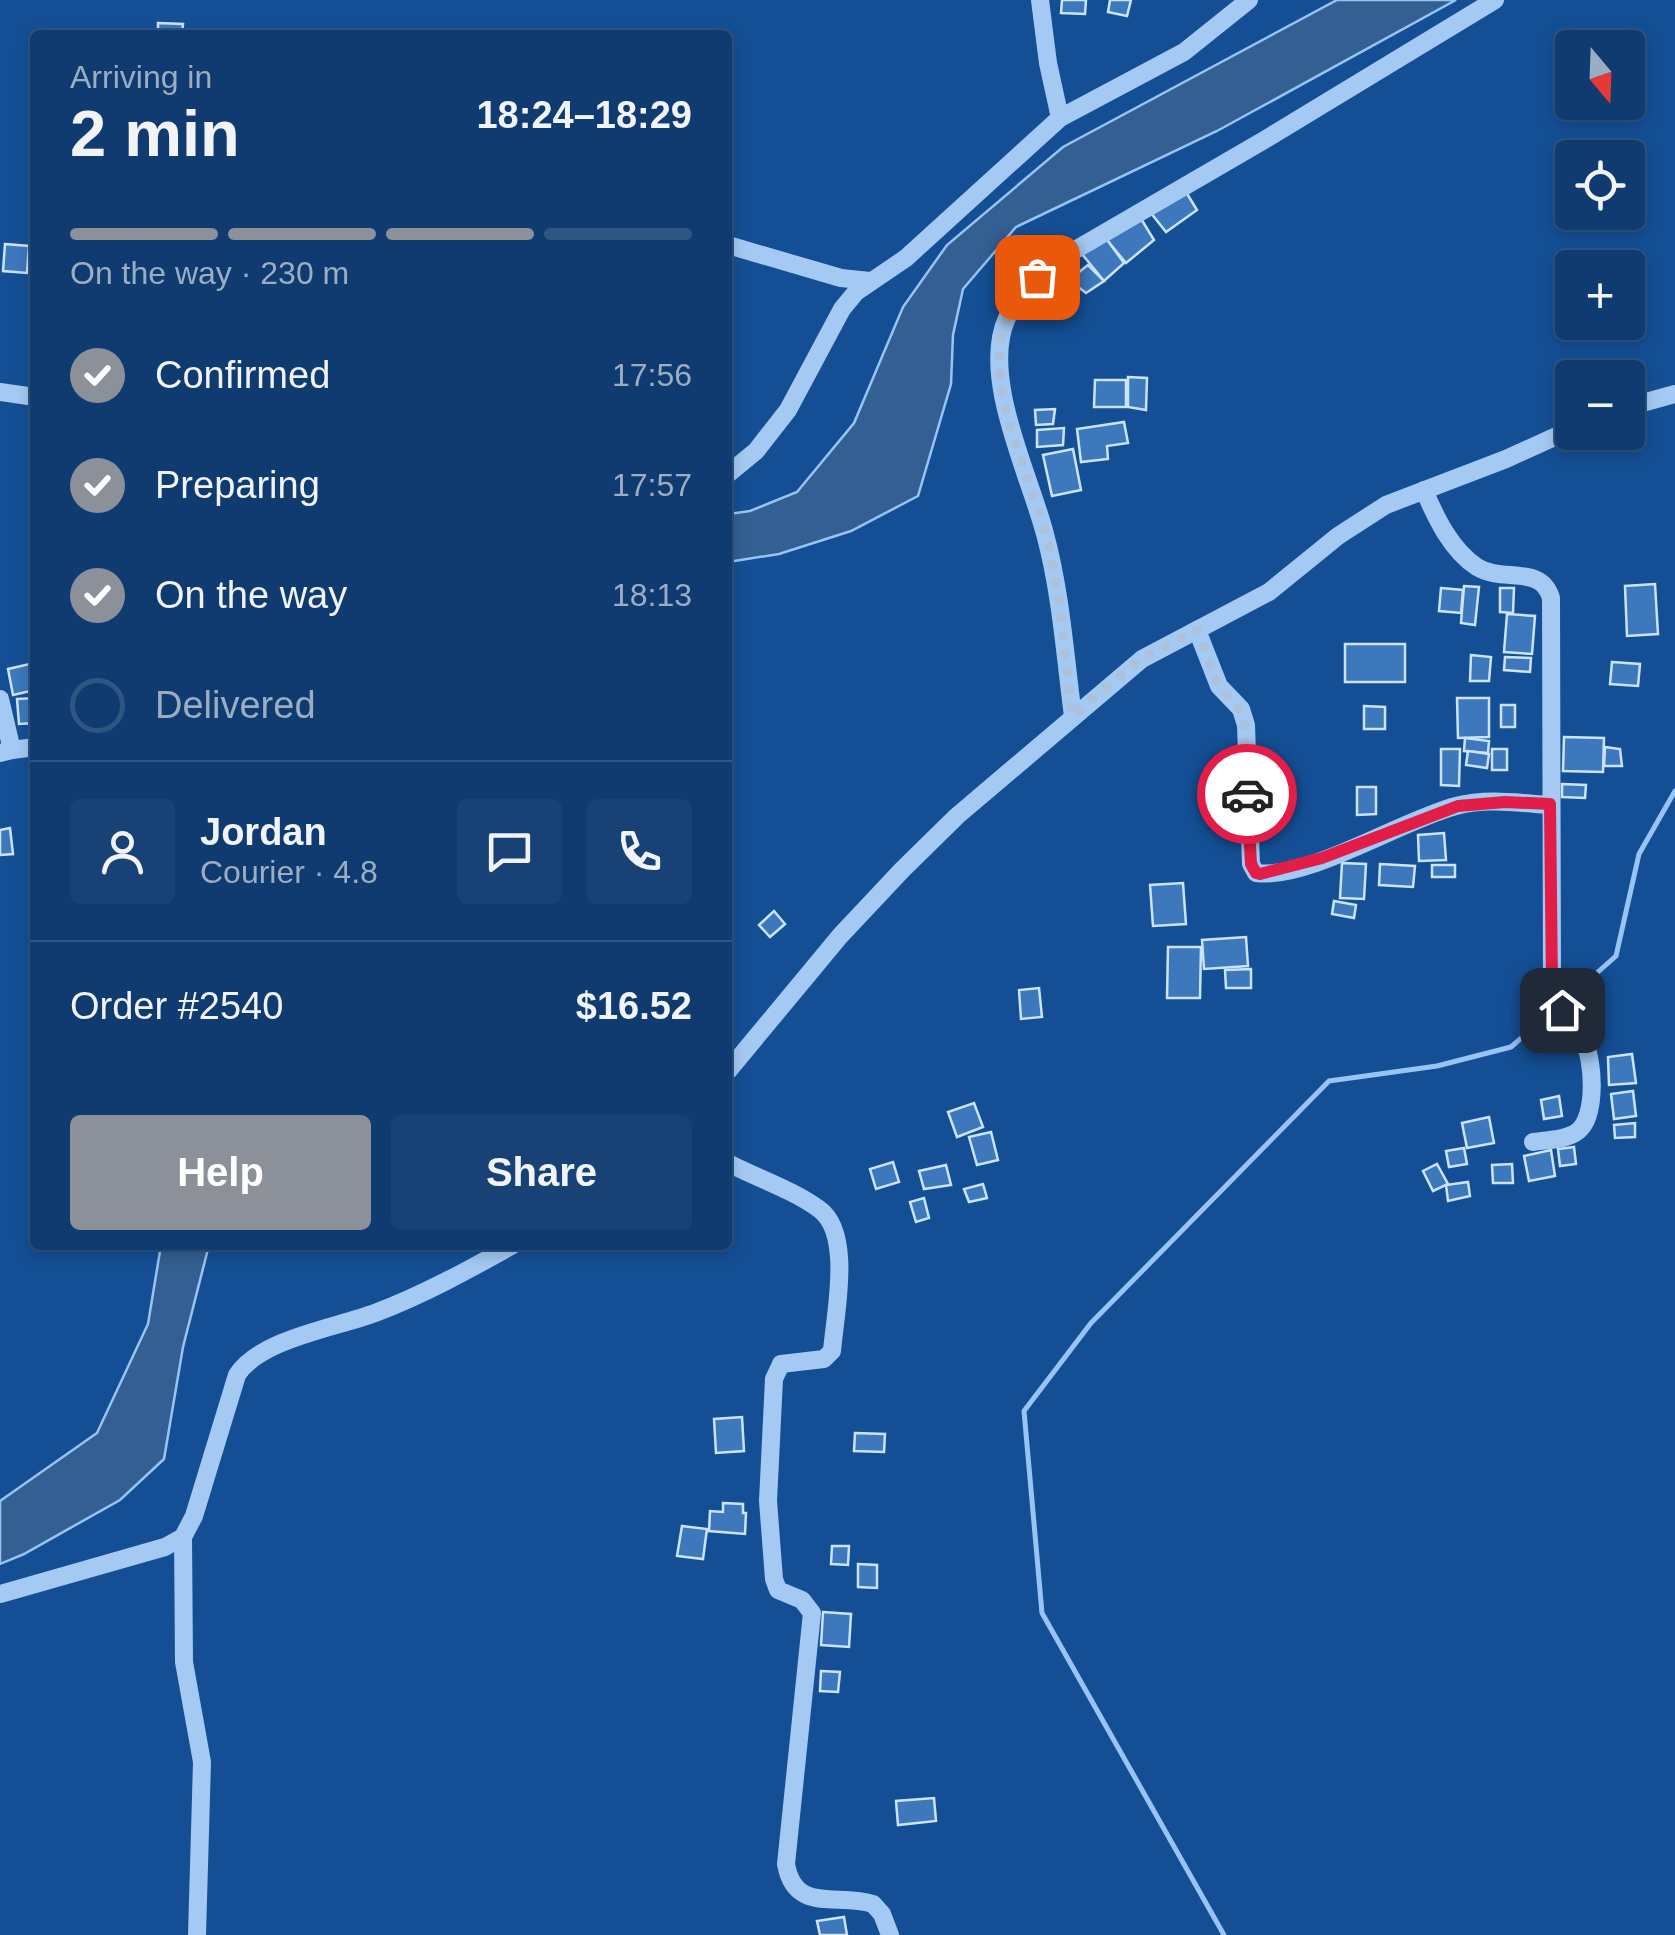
<!DOCTYPE html>
<html lang="en">
<head>
<meta charset="utf-8">
<style>
  body { margin:0; font-family:Helvetica,sans-serif; background:#184275; color:#f1f3f6; height:100vh; display:flex; flex-direction:column; font-size:38px; white-space:nowrap }
  * { box-sizing:border-box; margin:0 }
  p { font-size:32px; color:#9badc3 }
  .icon { flex:none; width:55px; height:55px; fill:none; stroke:currentColor; stroke-width:2; stroke-linecap:round; stroke-linejoin:round }
  .map { position:relative; flex:1; overflow:hidden }
  .panel { position:absolute; left:30px; top:30px; width:702px; height:1220px; display:flex; flex-direction:column; background:#0f3b70; border-radius:10px; box-shadow:0 5px 15px #0003,0 0 0 2px #2f5583 }
  .panel>* { flex:none }
  .needle { width:65px; rotate:161deg }
  .tools { position:absolute; left:1555px; top:30px; display:grid; gap:20px }
  .tools a { display:grid; place-items:center; width:90px; height:90px; border-radius:10px; background:#0f3b70; box-shadow:0 5px 15px #0003,0 0 0 2px #2f5583; font-size:50px }
  .pin { position:absolute; display:grid; place-items:center; width:85px; height:85px; color:#fff; margin:-42px; border-radius:20px; box-shadow:0 5px 15px #0006 }
  .courier { position:absolute; display:grid; place-items:center; width:100px; height:100px; margin:-50px; border:8px solid #e11d48; border-radius:50%; background:#fff; color:#222; box-shadow:0 2px 12px #0007 }
  .headline em { font-style:normal; font-weight:700 }
  .headline div { display:flex; flex-direction:column-reverse }
  .headline { display:flex; align-items:center; justify-content:space-between; height:170px; padding:0 40px }
  h1 { font-size:65px; font-weight:700; line-height:75px }
  .bar { display:grid; grid-template-columns:repeat(4,1fr); gap:15px 10px; align-content:center; height:120px; padding:0 40px }
  .bar i { height:12px; border-radius:8px; background:#2f5583 }
  .bar .on { background:#8c9099 }
  .bar p { grid-column:span 4 }
  .line { display:flex; align-items:center; gap:25px; padding:0 40px; border-top:2px solid #2f5583 }
  .line div { flex:1 }
  .round { display:grid; place-items:center; flex:none; width:105px; height:105px; border-radius:10px; background:#184275 }
  ol { padding:0 40px; list-style:none }
  li { display:flex; align-items:center; gap:30px; height:110px }
  li p { margin-inline-start:auto }
  li .icon { padding:10px; border-radius:50%; background:#8c9099; color:#fff; stroke-width:4 }
  li:last-child { color:#9badc3 }
  li i { width:55px; height:55px; border:5px solid #2f5583; border-radius:50% }
  .cta { display:flex; gap:20px; margin-top:auto; padding:20px 40px }
  .cta a { flex:1; height:115px; border-radius:10px; background:#8c9099; color:#fff; font-size:40px; font-weight:700; line-height:115px; text-align:center }
  .cta a+a { background:#184275; color:#f1f3f6 }
  .map>svg:first-child { display:block }
  .water { fill:#345f92; stroke:#97c4f5; stroke-width:2.5 }
  .lines { fill:none; stroke-linecap:round; stroke-linejoin:round }
  .stream { stroke:#97c4f5; stroke-width:5 }
  .building { fill:#3d78bd; stroke:#cce3fc; stroke-width:2.5 }
  .minor { stroke:#a4c9f2; stroke-width:18 }
  .done { stroke:#adc1da; stroke-width:10; stroke-dasharray:0 18 }
  .route { stroke:#e11d48; stroke-width:12 }
</style>
</head>
<body>
<div class="map">
<svg width="1675" height="1935" viewBox="0 0 1675 1935">
  <rect width="100%" height="100%" fill="#144f95"/>
  <!-- water -->
  <g class="water">
    <path d="M1337,0H1456L1217,131L1016,227L963,289L953,335L951,384L918,496L851,531L779,554L728,562V514L750,511L797,492L854,423L903,307L947,245L1063,147Z"/>
    <path d="M161,1245H209L183,1347L164,1459L120,1500L24,1554L0,1564V1501L97,1433L148,1324Z"/>
  </g>
  <g class="lines">
    <!-- stream -->
    <g class="stream">
      <path d="M1564,1002L1616,956L1639,854L1675,791"/>
      <path d="M1224,1935L1042,1613L1024,1411L1091,1323L1329,1081L1437,1066L1511,1047L1555,1009"/>
    </g>
  </g>
  <!-- building -->
  <g class="building">
    <path d="M1062,0H1086L1085,14L1061,13Z"/>
    <path d="M1110,0H1131L1127,16L1108,12Z"/>
    <path d="M158,23L183,24L182,35H158Z"/>
    <path d="M1186,192L1197,210L1166,232L1151,213Z"/>
    <path d="M1140,217L1154,240L1126,263L1106,239Z"/>
    <path d="M1105,237L1124,263L1104,281L1082,254Z"/>
    <path d="M5,244L29,246L27,273L3,271Z"/>
    <path d="M1088,265L1104,281L1086,293L1069,280Z"/>
    <path d="M1128,377L1147,378L1146,410L1128,407Z"/>
    <path d="M1095,380H1126V407H1094Z"/>
    <path d="M1055,409L1053,424L1036,425L1035,410Z"/>
    <path d="M1124,422L1128,443L1107,446L1108,459L1081,462L1077,429Z"/>
    <path d="M1064,428L1063,445L1037,447V430Z"/>
    <path d="M1073,449L1081,490L1052,496L1043,455Z"/>
    <path d="M1655,584L1658,634L1627,636L1625,586Z"/>
    <path d="M1464,586L1479,587L1475,625L1461,623Z"/>
    <path d="M1441,588L1463,590L1461,613L1439,611Z"/>
    <path d="M1500,588H1514L1513,613L1500,612Z"/>
    <path d="M1507,614L1535,616L1532,654L1504,652Z"/>
    <rect x="1345" y="644" width="60" height="38"/>
    <path d="M1471,655L1491,657L1489,681H1470Z"/>
    <path d="M1505,657L1531,658L1530,672L1504,670Z"/>
    <path d="M1612,662L1640,664L1638,686L1610,684Z"/>
    <path d="M34,663L35,690L13,695L8,669Z"/>
    <path d="M35,698V723L19,724L17,699Z"/>
    <path d="M1457,698H1489V737L1458,738Z"/>
    <rect x="1501" y="705" width="14" height="22"/>
    <path d="M1364,706L1385,707V729H1364Z"/>
    <path d="M1564,737L1604,738L1603,772L1563,771Z"/>
    <path d="M1465,738L1489,741L1488,753L1464,751Z"/>
    <path d="M1605,747L1620,749L1622,766H1604Z"/>
    <path d="M1441,749H1460L1459,786L1441,785Z"/>
    <rect x="1492" y="749" width="15" height="21"/>
    <path d="M1468,751L1489,754L1487,768L1466,765Z"/>
    <path d="M1562,784L1586,785L1585,798L1562,797Z"/>
    <path d="M1357,787H1376V814L1357,815Z"/>
    <path d="M10,828L13,854L0,855V830Z"/>
    <path d="M1444,833L1446,860L1419,861L1418,835Z"/>
    <path d="M1342,863L1366,864L1364,899L1340,898Z"/>
    <path d="M1380,864L1415,866L1413,887L1379,885Z"/>
    <rect x="1432" y="865" width="23" height="12"/>
    <path d="M1183,883L1186,924L1153,926L1150,885Z"/>
    <path d="M1334,901L1356,905L1354,918L1332,914Z"/>
    <path d="M774,911L785,924L770,937L759,925Z"/>
    <path d="M1246,937L1248,966L1204,969L1202,940Z"/>
    <path d="M1168,947H1201L1200,998H1167Z"/>
    <path d="M1251,969V988H1226L1225,970Z"/>
    <path d="M1039,988L1042,1017L1021,1019L1019,990Z"/>
    <path d="M1632,1054L1636,1083L1609,1085L1608,1057Z"/>
    <path d="M1633,1091L1636,1116L1614,1119L1611,1094Z"/>
    <path d="M1559,1096L1562,1116L1544,1119L1541,1100Z"/>
    <path d="M974,1103L983,1127L957,1137L948,1112Z"/>
    <path d="M1489,1117L1494,1143L1467,1148L1462,1123Z"/>
    <path d="M1635,1123V1137L1615,1138L1614,1125Z"/>
    <path d="M991,1132L998,1160L977,1165L969,1137Z"/>
    <path d="M1574,1147L1576,1164L1560,1166L1558,1149Z"/>
    <path d="M1464,1148L1467,1164L1449,1167L1446,1151Z"/>
    <path d="M1551,1150L1555,1176L1529,1181L1524,1156Z"/>
    <path d="M893,1162L899,1182L876,1189L870,1169Z"/>
    <path d="M1437,1164L1448,1184L1433,1191L1423,1171Z"/>
    <path d="M1512,1164L1513,1183H1493L1492,1165Z"/>
    <path d="M946,1165L951,1185L924,1189L919,1171Z"/>
    <path d="M1468,1182L1470,1196L1448,1201L1446,1185Z"/>
    <path d="M983,1184L987,1198L969,1202L964,1189Z"/>
    <path d="M924,1198L929,1218L916,1222L910,1202Z"/>
    <path d="M742,1417L744,1451L716,1453L714,1419Z"/>
    <path d="M855,1433L885,1434L884,1452L854,1451Z"/>
    <path d="M723,1503L743,1504V1513H746L745,1534L709,1531L710,1511L723,1512Z"/>
    <path d="M682,1526L707,1529L703,1559L677,1556Z"/>
    <path d="M832,1546H849L848,1565L831,1564Z"/>
    <path d="M858,1564L877,1565V1588L858,1587Z"/>
    <path d="M823,1612L851,1614L849,1647L821,1645Z"/>
    <path d="M821,1671L840,1672L838,1692L820,1691Z"/>
    <path d="M934,1798L936,1821L898,1825L896,1801Z"/>
    <path d="M844,1917L847,1935H820L817,1921Z"/>
  </g>
  <g class="lines">
    <!-- minor -->
    <g class="minor">
      <path d="M1040,0L1048,63L1060,118"/>
      <path d="M728,245L841,278L870,281"/>
      <path d="M0,392L35,397"/>
      <path d="M1628,407L1675,394"/>
      <path d="M728,474L756,451L788,410L842,309L856,292L906,258L1060,118L1184,52L1249,0"/>
      <path d="M1424,490C1436,518 1451,550 1477,567C1502,583 1541,564 1551,598L1552,985C1556,1008 1573,1021 1583,1040C1594,1059 1597,1116 1578,1131C1567,1140 1547,1140 1533,1142"/>
      <path d="M1197,630L1219,686L1241,709L1246,725L1251,864L1256,873C1308,880 1402,820 1456,806C1486,798 1519,803 1550,805"/>
      <path d="M0,699L12,750L0,753"/>
      <path d="M1073,716C1065,656 1061,593 1045,534C1030,476 980,376 1007,318C1019,291 1040,274 1063,257L1266,139L1495,0"/>
      <path d="M12,750L35,747"/>
      <path d="M728,1071L840,936L902,870L957,816L1142,659L1269,592L1338,536L1386,505L1506,459L1572,429"/>
      <path d="M728,1163C757,1178 793,1190 819,1209C853,1233 835,1314 832,1351L824,1359L781,1364L774,1379L768,1501L774,1579L778,1590L802,1600L812,1613L786,1864C795,1915 839,1892 873,1904L882,1914L890,1935"/>
      <path d="M183,1537L184,1662L202,1762L197,1935"/>
      <path d="M0,1594L165,1547L183,1537L194,1516L237,1375C260,1339 335,1328 375,1313C423,1295 468,1270 513,1245"/>
    </g>
  </g>
  <g class="lines">
    <!-- done -->
    <path class="done" d="M1037,277C1026,290 1012,303 1006,320C982,381 1030,475 1046,535C1061,594 1065,656 1072,716L1142,658L1197,630L1219,686L1244,716L1247,794"/>
    <!-- route -->
    <path class="route" d="M1247,794L1251,864L1256,873L1260,874L1322,858L1458,806L1505,802L1550,804L1552,985L1562,1010"/>
  </g>
</svg>
<div class="tools">
<a><svg class="needle" viewBox="-14 -14 28 28"><path d="M0-13l5 13h-10z" fill="#e53935"/><path d="M0 13l5-13h-10z" fill="#9badc3"/></svg></a>
<a><svg class="icon" aria-label="locate" viewBox="0 0 24 24"><circle cx="12" cy="12" r="6"/><path d="M12 2v4M12 18v4M2 12h4M18 12h4"/></svg></a>
<a>+</a>
<a>−</a>
</div>
<div class="pin" style="left:1037px;top:277px;background:#ea580c"><svg class="icon" aria-label="bag" viewBox="0 0 24 24"><path d="M5 8h14l-1 12H6zM9 8a3 3 0 0 1 6 0"/></svg></div>
<div class="pin" style="left:1562px;top:1010px;background:#1f2937"><svg class="icon" aria-label="home" viewBox="0 0 24 24"><path d="M3 11l9-7 9 7M6 9v11h12V9"/></svg></div>
<div class="courier" style="left:1247px;top:794px"><svg class="icon" aria-label="car" viewBox="0 0 24 24"><path d="M5 17H2v-5l4-1 3-4h7l3 4 3 1v5h-3M9 17h6M6 11h13"/><circle cx="7" cy="17" r="2"/><circle cx="17" cy="17" r="2"/></svg></div>
<section class="panel">
<div class="headline"><div><h1>2 min</h1><p>Arriving in</p></div><em>18:24–18:29</em></div>
<div class="bar"><i class="on"></i><i class="on"></i><i class="on"></i><i></i><p>On the way · 230 m</p></div>
<ol>
<li><svg class="icon" aria-label="check" viewBox="0 0 24 24"><path d="M5 12l5 5 9-10"/></svg>Confirmed<p>17:56</p></li>
<li><svg class="icon" aria-label="check" viewBox="0 0 24 24"><path d="M5 12l5 5 9-10"/></svg>Preparing<p>17:57</p></li>
<li><svg class="icon" aria-label="check" viewBox="0 0 24 24"><path d="M5 12l5 5 9-10"/></svg>On the way<p>18:13</p></li>
<li><i></i>Delivered</li>
</ol>
<div class="line" style="height:180px"><a class="round"><svg class="icon" aria-label="person" viewBox="0 0 24 24"><circle cx="12" cy="8" r="4"/><path d="M4 21q1-7 8-7t8 7"/></svg></a><div><b>Jordan</b><p>Courier · 4.8</p></div><a class="round"><svg class="icon" aria-label="chat" viewBox="0 0 24 24"><path d="M4 5h16v11H9l-5 4z"/></svg></a><a class="round"><svg class="icon" aria-label="phone" viewBox="0 0 24 24"><path d="M5 4h4l2 5-3 2q2 4 5 5l2-3 5 2v4C11 20 4 13 5 4z"/></svg></a></div>
<div class="line" style="height:130px"><div>Order #2540</div><b>$16.52</b></div>
<div class="cta"><a>Help</a><a>Share</a></div>
</section>
</div>
</body>
</html>
